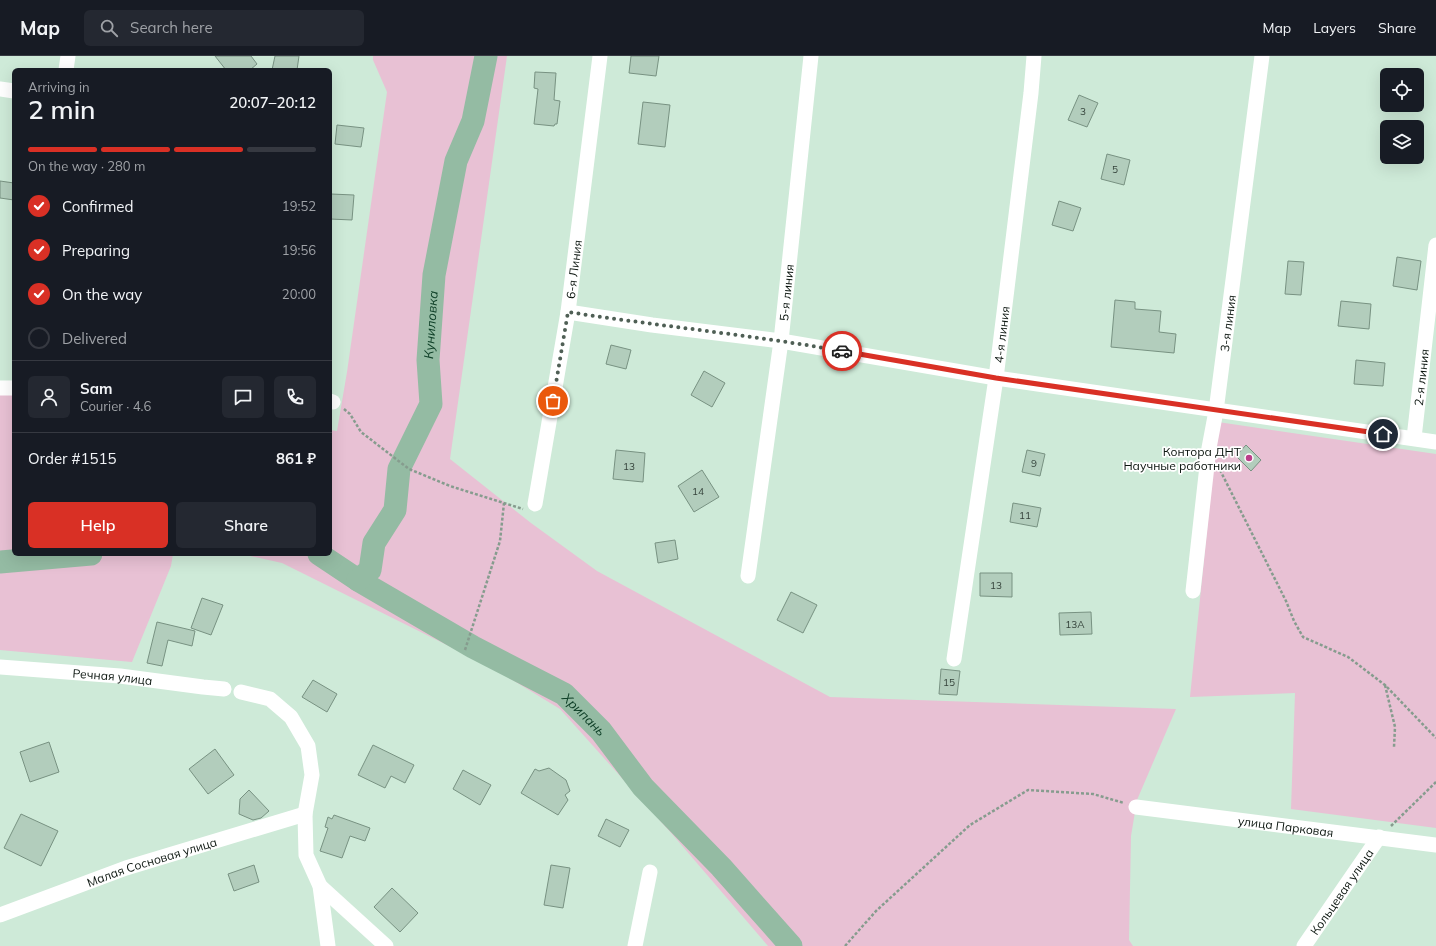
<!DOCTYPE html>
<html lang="en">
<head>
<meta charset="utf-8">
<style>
  body { margin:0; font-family:Mulish,sans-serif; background:#242831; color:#f1f3f6; height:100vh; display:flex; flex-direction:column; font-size:15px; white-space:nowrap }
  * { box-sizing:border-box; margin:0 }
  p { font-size:13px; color:#9ea1a6 }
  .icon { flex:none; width:22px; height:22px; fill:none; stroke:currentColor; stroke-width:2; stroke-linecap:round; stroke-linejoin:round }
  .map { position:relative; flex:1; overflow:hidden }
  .sheet { position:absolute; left:12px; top:12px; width:320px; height:488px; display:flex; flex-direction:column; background:#171b24; border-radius:6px; box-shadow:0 4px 16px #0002 }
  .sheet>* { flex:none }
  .tools { position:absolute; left:1380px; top:12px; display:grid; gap:8px }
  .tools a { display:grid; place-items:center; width:44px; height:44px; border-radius:6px; background:#171b24; box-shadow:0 4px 16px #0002; font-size:20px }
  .pin { position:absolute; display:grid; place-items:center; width:34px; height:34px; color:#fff; margin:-17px; border:2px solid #fff; border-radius:50%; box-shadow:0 1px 4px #0007 }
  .courier { position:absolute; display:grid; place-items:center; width:40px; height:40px; margin:-20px; border:3px solid #d93025; border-radius:50%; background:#fff; color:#222; box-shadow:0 1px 5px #0007 }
  .overview em { font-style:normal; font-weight:600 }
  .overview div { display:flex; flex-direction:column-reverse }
  .overview { display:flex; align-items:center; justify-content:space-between; height:68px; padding:0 16px }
  h1 { font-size:26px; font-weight:600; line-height:30px }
  .bar { display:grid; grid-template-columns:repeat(4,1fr); gap:6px 4px; align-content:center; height:48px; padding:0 16px }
  .bar i { height:5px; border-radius:3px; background:#363941 }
  .bar .active { background:#d93025 }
  .bar p { grid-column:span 4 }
  .line { display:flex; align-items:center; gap:10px; padding:0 16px; border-top:1px solid #363941 }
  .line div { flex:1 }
  .round { display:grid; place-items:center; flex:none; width:42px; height:42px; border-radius:6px; background:#242831 }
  ol { padding:0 16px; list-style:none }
  li { display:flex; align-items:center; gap:12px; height:44px }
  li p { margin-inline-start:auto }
  li .icon { padding:4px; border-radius:50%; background:#d93025; color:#fff; stroke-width:4 }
  li:last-child { color:#9ea1a6 }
  li i { width:22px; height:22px; border:2px solid #363941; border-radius:50% }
  .cta { display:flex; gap:8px; margin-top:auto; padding:8px 16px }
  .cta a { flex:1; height:46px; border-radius:6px; background:#d93025; color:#fff; font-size:16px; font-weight:600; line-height:46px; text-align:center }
  .cta a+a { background:#242831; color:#f1f3f6 }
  header { display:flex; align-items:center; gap:24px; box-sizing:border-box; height:56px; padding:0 20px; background:#171b24; border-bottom:1px solid #363941 }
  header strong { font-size:19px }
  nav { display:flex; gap:22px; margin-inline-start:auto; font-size:14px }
  .search { width:280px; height:36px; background:#242831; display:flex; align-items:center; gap:10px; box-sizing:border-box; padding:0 14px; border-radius:6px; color:#9ea1a6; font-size:15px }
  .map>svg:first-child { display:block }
  .green { fill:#e8c1d4 }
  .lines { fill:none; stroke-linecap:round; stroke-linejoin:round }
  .river { stroke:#94bba3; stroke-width:23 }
  .building { fill:#b2cdbc; stroke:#789282 }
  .path { stroke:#869c8e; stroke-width:2.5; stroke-dasharray:3 2; stroke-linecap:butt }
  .minor { stroke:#fff; stroke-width:15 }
  .done { stroke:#4f5f55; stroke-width:4; stroke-dasharray:0 7.2 }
  .route { stroke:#d93025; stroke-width:5 }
  .poi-dot { fill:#bc3d8a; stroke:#fff; stroke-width:1.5 }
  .labels { text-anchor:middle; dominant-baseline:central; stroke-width:3.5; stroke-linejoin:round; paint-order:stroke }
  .number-label { font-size:10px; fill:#34423a }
  .street-label { font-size:12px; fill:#0a140e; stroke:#fff }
  .poi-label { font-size:12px; fill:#0a140e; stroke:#fff; text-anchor:end }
  .water-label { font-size:13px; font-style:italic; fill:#0f4028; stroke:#fff }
</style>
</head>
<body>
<header>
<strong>Map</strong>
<div class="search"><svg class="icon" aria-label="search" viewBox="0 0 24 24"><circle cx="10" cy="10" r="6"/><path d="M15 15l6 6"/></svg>Search here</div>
<nav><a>Map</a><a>Layers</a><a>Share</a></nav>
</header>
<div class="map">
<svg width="1436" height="890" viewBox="0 0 1436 890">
  <rect width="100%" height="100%" fill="#ceead8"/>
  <!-- green -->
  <g class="green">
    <path d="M373,0H507L450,403L531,467L597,515L830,641L1176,653L1137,744L1131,780L1129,884L1133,890H768L672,778L560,653L493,612L282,507L241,498H330V374L337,375L347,316L387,36L373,4Z"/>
    <path d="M0,339H14V498H173L171,510L132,606L0,594Z"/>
    <path d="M1218,366L1436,398V772L1291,753L1295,637L1190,641Z"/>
  </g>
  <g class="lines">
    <!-- river -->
    <g class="river">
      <path id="s1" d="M319,498L358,524L473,591L564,638L601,675L643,731L721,811L791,890"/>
      <path d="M0,506L91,498"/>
      <path id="s2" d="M358,524L370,514L374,487L395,454L399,413L431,348L428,304L434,219L456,105L473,65L486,0"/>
    </g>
  </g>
  <!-- building -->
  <g class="building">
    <path d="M215,0H251L257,8L250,14H226Z"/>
    <path d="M275,0H299L297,14H272Z"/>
    <path d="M631,0H659L656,20L629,17Z"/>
    <path d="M535,16L556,17L554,44L560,45L557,68H555L554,70L534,68L538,33L534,32Z"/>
    <path d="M1079,39L1098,47L1087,71L1068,64Z"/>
    <path d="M643,46L670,49L665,91L638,88Z"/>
    <path d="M337,69L364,72L361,91L335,88Z"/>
    <path d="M1107,98L1130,104L1124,129L1101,123Z"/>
    <path d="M0,125L14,127V144L0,142Z"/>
    <path d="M331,138L354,139L352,164L330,163Z"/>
    <path d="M1059,145L1081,152L1073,175L1052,169Z"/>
    <path d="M1397,201L1421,205L1417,234L1393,230Z"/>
    <path d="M1288,205L1304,206L1301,239L1285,238Z"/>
    <path d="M1115,244L1135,246V253L1161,255L1159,276L1176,278L1174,297L1111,291Z"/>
    <path d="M1341,245L1371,248L1369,273L1338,270Z"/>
    <path d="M611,289L631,294L626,313L606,308Z"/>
    <path d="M1356,304L1385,307L1383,330L1354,328Z"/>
    <path d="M704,315L725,327L712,351L691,339Z"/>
    <path d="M1246,389L1261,404L1251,415L1236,400Z"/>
    <path d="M616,394L645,397L643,426L613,423Z"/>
    <path d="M1027,394L1045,398L1040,420L1022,416Z"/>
    <path d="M702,414L719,441L694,456L678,430Z"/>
    <path d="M1013,447L1041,452L1037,471L1010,466Z"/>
    <path d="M675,484L678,503L658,507L655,487Z"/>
    <path d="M980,517H1012V541L980,540Z"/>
    <path d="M791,536L817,549L803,577L777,564Z"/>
    <path d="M202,542L223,549L211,579L191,572Z"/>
    <path d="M1091,556L1092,578L1060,579L1059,557Z"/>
    <path d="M157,566L195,575L192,590L168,584L162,610L147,607Z"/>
    <path d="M941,613L960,615L957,639L939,638Z"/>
    <path d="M313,624L337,638L327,656L302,641Z"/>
    <path d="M49,686L59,716L30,726L20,696Z"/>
    <path d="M373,689L414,709L405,727L391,720L385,732L358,719Z"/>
    <path d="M215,693L234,719L208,738L189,713Z"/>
    <path d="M549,712L566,724L570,735L565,739L568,744L558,759L521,737L535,713L539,715Z"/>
    <path d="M463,714L491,729L480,749L453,733Z"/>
    <path d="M249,734L269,755L261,762L253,764L239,758L240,743Z"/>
    <path d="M21,758L58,775L41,810L4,792Z"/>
    <path d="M334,759L370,772L365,785L350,780L342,802L320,795L328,772L325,771L328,761L332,763Z"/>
    <path d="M606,763L629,774L620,791L598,780Z"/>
    <path d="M254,809L259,826L234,835L228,818Z"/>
    <path d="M551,809L570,812L563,852L544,849Z"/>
    <path d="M392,832L418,857L400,876L374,851Z"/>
  </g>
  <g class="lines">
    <!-- path -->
    <g class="path">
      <path d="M344,353L350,358L361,376L409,413L450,430L523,453"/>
      <path d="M1220,414L1286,545L1294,565L1303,581L1348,601L1385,629L1436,682"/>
      <path d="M465,594L500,485L504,447"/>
      <path d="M1385,629L1395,671L1394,691"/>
      <path d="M1391,770L1436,726"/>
      <path d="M845,890L876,855L970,769L1028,734L1093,738L1124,747"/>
    </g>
    <!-- minor -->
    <g class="minor">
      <path d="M66,14L68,0"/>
      <path d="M0,33L14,35"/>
      <path d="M568,256L652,269L781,285L996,322L1436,386"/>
      <path d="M0,332H14"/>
      <path d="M330,345L333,346"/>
      <path id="s3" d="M1414,382L1436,189"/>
      <path id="s4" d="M535,448L568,256L600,0"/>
      <path id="s5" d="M748,520L781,285L811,0"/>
      <path id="s6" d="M1193,535L1209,392L1216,355L1262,0"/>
      <path id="s7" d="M954,603L996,322L1031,37L1034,0"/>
      <path id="s8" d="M0,611L120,620L203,631L224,633"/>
      <path d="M241,636L270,643L291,661L308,690L312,719L305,758L306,799L320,830L328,890"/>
      <path id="s9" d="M1136,751L1436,789"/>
      <path d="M320,830L386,890"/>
      <path id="s10" d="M0,859L126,812L305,758"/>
      <path d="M635,890L650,816"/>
      <path id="s11" d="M1304,890L1379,781"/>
    </g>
  </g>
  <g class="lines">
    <!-- done -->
    <path class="done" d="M553,345L568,256C659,270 751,279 842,295"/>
    <!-- route -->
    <path class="route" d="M842,295L996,322L1383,378"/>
  </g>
  <!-- markers -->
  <circle class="poi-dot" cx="1249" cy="402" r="4"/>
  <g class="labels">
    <!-- number labels -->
    <g class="number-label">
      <text x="1083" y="55">3</text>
      <text x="1115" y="113">5</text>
      <text x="1034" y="407">9</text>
      <text x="629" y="410">13</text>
      <text x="698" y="435">14</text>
      <text x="1025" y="459">11</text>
      <text x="996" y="529">13</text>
      <text x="1075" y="568">13А</text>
      <text x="949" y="626">15</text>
    </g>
    <!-- street labels -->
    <g class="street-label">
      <text stroke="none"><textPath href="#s4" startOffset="238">6-я Линия</textPath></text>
      <text stroke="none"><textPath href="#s5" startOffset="286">5-я линия</textPath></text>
      <text stroke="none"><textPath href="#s6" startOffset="270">3-я линия</textPath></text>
      <text stroke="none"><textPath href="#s7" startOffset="328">4-я линия</textPath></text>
      <text stroke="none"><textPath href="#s3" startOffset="61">2-я линия</textPath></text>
      <text stroke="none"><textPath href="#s8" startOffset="113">Речная улица</textPath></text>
      <text stroke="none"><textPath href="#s9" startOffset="151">улица Парковая</textPath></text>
      <text stroke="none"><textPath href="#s10" startOffset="161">Малая Сосновая улица</textPath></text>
      <text stroke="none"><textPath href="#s11" startOffset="66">Кольцевая улица</textPath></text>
    </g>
    <!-- poi labels -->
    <g class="poi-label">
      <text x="1241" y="395">Контора ДНТ<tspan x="1241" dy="14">Научные работники</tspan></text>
    </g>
    <!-- water labels -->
    <g class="water-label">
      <text stroke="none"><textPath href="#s2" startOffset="275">Куниловка</textPath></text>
      <text stroke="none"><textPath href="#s1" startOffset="311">Хрипань</textPath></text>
    </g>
  </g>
</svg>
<div class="tools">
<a><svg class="icon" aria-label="locate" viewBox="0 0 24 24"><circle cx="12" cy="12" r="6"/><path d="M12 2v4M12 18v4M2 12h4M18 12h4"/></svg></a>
<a><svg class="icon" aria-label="layers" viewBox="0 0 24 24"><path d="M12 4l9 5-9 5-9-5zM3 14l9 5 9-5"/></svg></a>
</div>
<div class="pin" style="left:553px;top:345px;background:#ea580c"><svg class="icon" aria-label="bag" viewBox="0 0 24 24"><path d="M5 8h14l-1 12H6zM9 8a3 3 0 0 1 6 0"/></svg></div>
<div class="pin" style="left:1383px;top:378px;background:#1f2937"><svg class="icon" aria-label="home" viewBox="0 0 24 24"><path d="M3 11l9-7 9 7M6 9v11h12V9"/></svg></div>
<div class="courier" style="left:842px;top:295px"><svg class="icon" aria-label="car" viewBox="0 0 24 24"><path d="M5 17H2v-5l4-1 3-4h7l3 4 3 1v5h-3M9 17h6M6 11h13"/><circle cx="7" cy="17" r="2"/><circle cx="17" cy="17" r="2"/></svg></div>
<section class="sheet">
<div class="overview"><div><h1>2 min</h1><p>Arriving in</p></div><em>20:07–20:12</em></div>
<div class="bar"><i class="active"></i><i class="active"></i><i class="active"></i><i></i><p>On the way · 280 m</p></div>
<ol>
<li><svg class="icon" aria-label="check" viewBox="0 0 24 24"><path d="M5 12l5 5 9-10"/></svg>Confirmed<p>19:52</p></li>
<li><svg class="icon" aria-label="check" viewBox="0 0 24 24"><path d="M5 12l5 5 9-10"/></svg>Preparing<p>19:56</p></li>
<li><svg class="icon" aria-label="check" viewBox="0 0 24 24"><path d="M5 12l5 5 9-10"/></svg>On the way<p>20:00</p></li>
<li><i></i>Delivered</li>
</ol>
<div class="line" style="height:72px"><a class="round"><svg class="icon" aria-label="person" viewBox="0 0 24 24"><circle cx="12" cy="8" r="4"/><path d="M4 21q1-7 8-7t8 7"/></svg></a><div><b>Sam</b><p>Courier · 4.6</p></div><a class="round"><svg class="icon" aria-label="chat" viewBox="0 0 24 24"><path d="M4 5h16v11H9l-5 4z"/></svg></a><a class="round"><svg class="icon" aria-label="phone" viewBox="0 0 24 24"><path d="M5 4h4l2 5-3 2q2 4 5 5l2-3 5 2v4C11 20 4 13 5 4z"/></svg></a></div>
<div class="line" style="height:52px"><div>Order #1515</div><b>861 ₽</b></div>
<div class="cta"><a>Help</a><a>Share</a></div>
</section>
</div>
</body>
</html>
